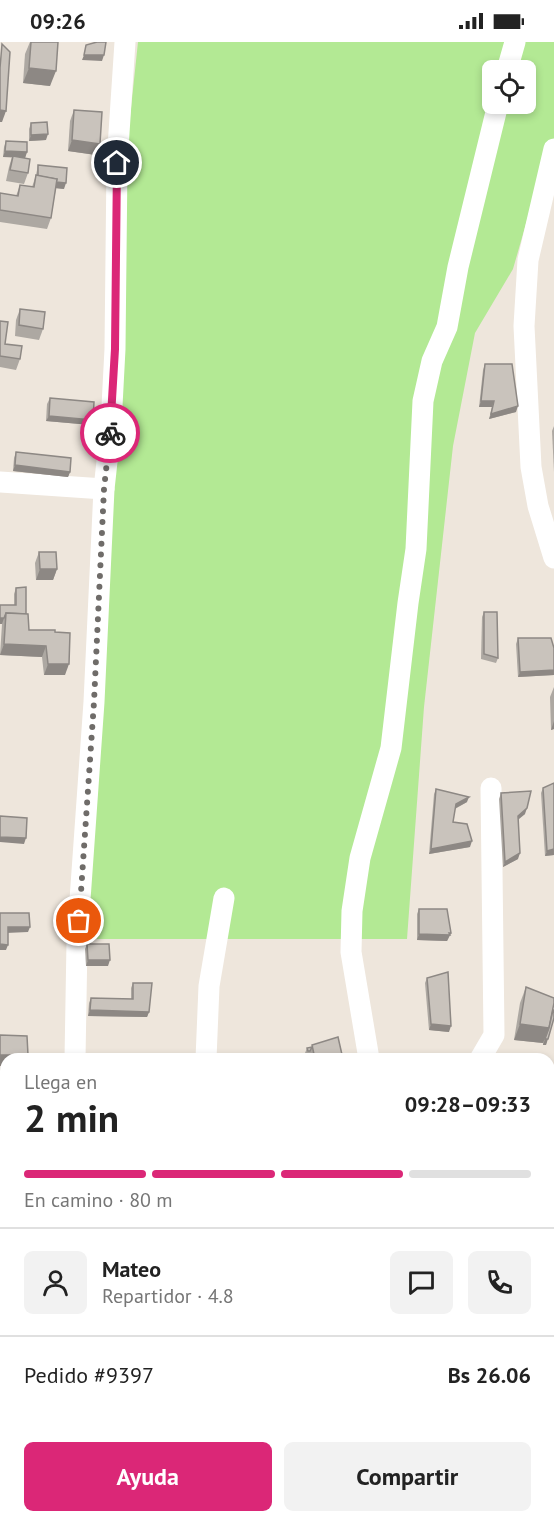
<!DOCTYPE html>
<html lang="es">
<head>
<meta charset="utf-8">
<style>
  body { margin:0; font-family:"PT Sans",sans-serif; background:#f2f2f2; color:#222; height:100vh; display:flex; flex-direction:column; font-size:22px; white-space:nowrap }
  * { box-sizing:border-box; margin:0 }
  p { font-size:20px; color:#767676 }
  .icon { flex:none; width:33px; height:33px; fill:none; stroke:currentColor; stroke-width:2; stroke-linecap:round; stroke-linejoin:round }
  .map { position:relative; flex:1; overflow:hidden }
  .side { position:absolute; left:0px; top:1011px; width:555px; height:470px; display:flex; flex-direction:column; background:#fff; border-radius:18px 18px 0 0; box-shadow:0 3px 9px #0003 }
  .side>* { flex:none }
  .fabs { position:absolute; left:482px; top:18px; display:grid; gap:12px }
  .fabs a { display:grid; place-items:center; width:54px; height:54px; border-radius:9px; background:#fff; box-shadow:0 3px 9px #0003; font-size:30px }
  .pin { position:absolute; display:grid; place-items:center; width:51px; height:51px; color:#fff; margin:-26px; border:3px solid #fff; border-radius:50%; box-shadow:0 2px 6px #0007 }
  .courier { position:absolute; display:grid; place-items:center; width:60px; height:60px; margin:-30px; border:4px solid #db2777; border-radius:50%; background:#fff; color:#222; box-shadow:0 2px 8px #0007 }
  .summary em { font-style:normal; font-weight:800 }
  .summary div { display:flex; flex-direction:column-reverse }
  .summary { display:flex; align-items:center; justify-content:space-between; height:102px; padding:0 24px }
  h1 { font-size:39px; font-weight:800; line-height:45px }
  .bar { display:grid; grid-template-columns:repeat(4,1fr); gap:9px 6px; align-content:center; height:72px; padding:0 24px }
  .bar i { height:8px; border-radius:4px; background:#e0e0e0 }
  .bar .selected { background:#db2777 }
  .bar p { grid-column:span 4 }
  .line { display:flex; align-items:center; gap:15px; padding:0 24px; border-top:2px solid #e0e0e0 }
  .line div { flex:1 }
  .round { display:grid; place-items:center; flex:none; width:63px; height:63px; border-radius:9px; background:#f2f2f2 }
  .button { display:flex; gap:12px; margin-top:auto; padding:12px 24px }
  .button a { flex:1; height:69px; border-radius:9px; background:#db2777; color:#fff; font-size:24px; font-weight:800; line-height:69px; text-align:center }
  .button a+a { background:#f2f2f2; color:#222 }
  .status { display:flex; justify-content:space-between; align-items:center; height:42px; padding:0 30px; background:#fff; direction:ltr }
  .status svg { height:16px; fill:currentColor }
  .map>svg:first-child { display:block }
  .green { fill:#b3e994; fill-rule:evenodd }
  .lines { fill:none; stroke-linecap:round; stroke-linejoin:round }
  .stream { stroke:#67d4f8; stroke-width:7 }
  .minor { stroke:#fff; stroke-width:21 }
  .wall { fill:#ada8a2 }
  .shaded-wall { fill:#8d8884 }
  .building { fill:#c9c3bc; stroke:#8d8884; stroke-width:1.5 }
  .done { stroke:#6f6c69; stroke-width:6; stroke-dasharray:0 10.8 }
  .route { stroke:#db2777; stroke-width:8 }
</style>
</head>
<body>
<div class="status"><b>09:26</b><svg viewBox="0 0 49 12"><path d="M0 12V9h3v3zM5 12V6h3v6zM10 12V3h3v9zM15 12V0h3v12zM26 1h20v11H26zM47 4h2v5h-2z"/></svg></div>
<div class="map">
<svg width="554" height="1480" viewBox="0 0 554 1480">
  <rect width="100%" height="100%" fill="#eee6dc"/>
  <!-- green -->
  <path class="green" d="M138,0H554V111L546,112L513,227L475,291L453,404L424,665L407,897H87L124,132ZM492,28H525V62H492Z"/>
  <g class="lines">
    <!-- stream -->
    <g class="stream">
      <path d="M0,1332L6,1334"/>
      <path d="M549,1468H554"/>
    </g>
    <!-- minor -->
    <g class="minor">
      <path d="M507,28L515,0"/>
      <path d="M554,107L528,218L524,284L531,425L538,464L554,516"/>
      <path d="M0,440L104,447"/>
      <path d="M75,1017L77,900L94,660L104,447L111,383L115,307L117,121L125,0"/>
      <path d="M206,1017L209,944L224,856"/>
      <path d="M369,1017L351,910L352,869L360,816L391,706L408,561L416,507L423,359L432,319L447,285L458,225L498,62"/>
      <path d="M480,1017L494,993L491,746"/>
      <path d="M549,1206L554,1190"/>
      <path d="M0,1275L6,1270"/>
      <path d="M77,1474V1480"/>
      <path d="M199,1474L200,1480"/>
      <path d="M322,1474V1480"/>
      <path d="M458,1474L459,1480"/>
    </g>
  </g>
  <!-- wall -->
  <g class="wall">
    <path d="M30,0H58L50,44L23,41L25,12Z"/>
    <path d="M74,68L100,102L96,113L68,109L70,79Z"/>
    <path d="M31,81L46,98L29,99V87Z"/>
    <path d="M6,99L27,110L25,116L28,131L24,142L6,139L9,125L12,115H3L4,105Z"/>
    <path d="M38,123L64,147L56,146L51,176L47,187L0,180V151L16,154L20,143L32,145L36,133Z"/>
    <path d="M20,267L43,287L39,298L15,294L16,278Z"/>
    <path d="M0,279L5,302L20,317L16,328L0,325Z"/>
    <path d="M485,322L516,370L489,377L492,365H479L483,328Z"/>
    <path d="M50,356L91,383L46,379L47,362Z"/>
    <path d="M554,384V430L552,389Z"/>
    <path d="M16,410L70,430L68,435L13,429L14,416Z"/>
    <path d="M39,510L57,527L53,538H36L35,521Z"/>
    <path d="M16,546L26,572L29,588L55,590L65,633H44L42,615L0,613L2,582H0V563H14V552Z"/>
    <path d="M484,570L498,616L496,621L481,617L482,575Z"/>
    <path d="M518,596L554,606V633L518,635L516,602Z"/>
    <path d="M554,645V687L551,688L550,655Z"/>
    <path d="M543,746L554,813L545,814L541,751Z"/>
    <path d="M436,747L467,760L455,767L453,780L470,805L429,812L434,752Z"/>
    <path d="M501,751L525,772L518,778V817L503,825L499,757Z"/>
    <path d="M419,867L451,891L447,899L417,898V872Z"/>
    <path d="M87,902L108,924H86L85,907Z"/>
    <path d="M427,936L449,990L429,988L425,941Z"/>
    <path d="M133,941L149,970L147,975L88,974L89,961L91,956L131,957V946Z"/>
    <path d="M526,945L554,956L546,1003H543V1001L514,998L520,961Z"/>
    <path d="M312,1005L343,1017H309L308,1014L306,1015L305,1011L307,1006Z"/>
    <path d="M266,1474H286V1477L319,1480H266Z"/>
  </g>
  <!-- shaded-wall -->
  <g class="shaded-wall">
    <path d="M84,13H104L102,19L82,18Z"/>
    <path d="M29,26L56,29L50,44L23,41Z"/>
    <path d="M0,68L6,69L2,80H0Z"/>
    <path d="M48,92L46,98L29,99L31,93Z"/>
    <path d="M72,98L100,102L96,113L68,109Z"/>
    <path d="M5,109L27,110L25,116L3,115Z"/>
    <path d="M37,139L66,141L64,147L35,144Z"/>
    <path d="M481,359H494L492,365H479Z"/>
    <path d="M518,364L516,370L489,377L491,372Z"/>
    <path d="M49,374L93,378L91,383L46,379Z"/>
    <path d="M15,423L70,430L68,435L13,429Z"/>
    <path d="M40,527H57L53,538H36Z"/>
    <path d="M0,576H4L2,582H0Z"/>
    <path d="M4,602L46,604L42,615L0,613Z"/>
    <path d="M48,622H69L65,633H44Z"/>
    <path d="M554,628V633L518,635L520,630Z"/>
    <path d="M554,679V687L551,688Z"/>
    <path d="M469,755L467,760L454,767L456,762Z"/>
    <path d="M527,766L525,772L516,779L518,774Z"/>
    <path d="M0,795L26,796L24,802L0,800Z"/>
    <path d="M472,799L470,805L429,812L431,807Z"/>
    <path d="M554,807V813L545,814L547,809Z"/>
    <path d="M520,811L518,817L503,825L505,820Z"/>
    <path d="M8,885H30L28,890L6,891Z"/>
    <path d="M451,891L447,899L417,898L419,892Z"/>
    <path d="M0,902L8,903L6,908H0Z"/>
    <path d="M88,918H110L108,924H86Z"/>
    <path d="M90,968L149,970L147,975L88,974Z"/>
    <path d="M431,982L451,984L449,990L429,988Z"/>
    <path d="M520,982L549,986L543,1001L514,998Z"/>
    <path d="M545,997H548L546,1003H543Z"/>
    <path d="M0,1013H28L26,1017H6V1024H0Z"/>
    <path d="M6,1051V1057H0V1052Z"/>
    <rect x="0" y="1463" width="6" height="11"/>
    <path d="M270,1477H286L285,1480H269Z"/>
  </g>
  <!-- building -->
  <g class="building">
    <path d="M31,0H58L56,29L29,26Z"/>
    <path d="M97,0H106L104,13H84L86,3Z"/>
    <path d="M2,2L10,10L6,69L0,68V26Z"/>
    <path d="M74,68L102,70L100,102L72,98Z"/>
    <path d="M47,80L48,92L31,93V81Z"/>
    <path d="M6,99L27,100V110L5,109Z"/>
    <path d="M13,114L30,117L28,131L10,128Z"/>
    <path d="M38,123L67,126L66,141L56,140L57,137L38,134Z"/>
    <path d="M36,133L57,137L51,176L0,168V151L18,154L20,143L34,145Z"/>
    <path d="M20,267L45,270L43,287L19,283Z"/>
    <path d="M0,279L8,280L5,302L22,304L20,317L0,314Z"/>
    <path d="M485,322H512L518,364L491,372L494,359H481Z"/>
    <path d="M50,356L94,360L93,378L49,374Z"/>
    <path d="M16,410L71,416L70,430L15,423Z"/>
    <path d="M39,510H56L57,527H40Z"/>
    <path d="M26,545V572L6,571L4,576H0V563H16V546Z"/>
    <path d="M484,570H497L498,616L484,612Z"/>
    <path d="M6,571L28,572L29,588H55V590L70,591L69,622H48L46,604L4,602Z"/>
    <path d="M518,596H551L554,606V628L520,630Z"/>
    <path d="M554,741V807L547,809L543,746Z"/>
    <path d="M436,747L469,755L456,762L453,780L467,782L472,799L431,807Z"/>
    <path d="M531,749L527,766L518,774L520,811L505,820L501,751Z"/>
    <path d="M0,774L27,776L26,796L0,795Z"/>
    <path d="M419,867H447L451,891H449L450,893L419,892Z"/>
    <path d="M0,871H29L30,885H8V903L0,902Z"/>
    <path d="M87,902H109L110,918H88Z"/>
    <path d="M448,930L451,984L431,982L427,936Z"/>
    <path d="M133,941H152L149,970L90,968L91,956L133,957Z"/>
    <path d="M526,945L554,956V961L549,986L520,982Z"/>
    <path d="M553,968H554V976L548,997H545L549,986Z"/>
    <path d="M0,993L27,994L28,1013H0Z"/>
    <path d="M338,995L343,1017H315L312,1003Z"/>
    <path d="M312,1005L310,1009H308L307,1006Z"/>
    <path d="M0,1035H6V1051L0,1052Z"/>
    <path d="M0,1432L6,1433V1463H0Z"/>
    <path d="M270,1474H286V1477L319,1476V1480H286V1477H270Z"/>
    <path d="M412,1476L427,1478L426,1480H412Z"/>
  </g>
  <g class="lines">
    <!-- done -->
    <path class="done" d="M79,879L94,660L104,447L110,391"/>
    <!-- route -->
    <path class="route" d="M110,391L115,307L117,121"/>
  </g>
</svg>
<div class="fabs">
<a><svg class="icon" aria-label="locate" viewBox="0 0 24 24"><circle cx="12" cy="12" r="6"/><path d="M12 2v4M12 18v4M2 12h4M18 12h4"/></svg></a>
</div>
<div class="pin" style="left:79px;top:879px;background:#ea580c"><svg class="icon" aria-label="bag" viewBox="0 0 24 24"><path d="M5 8h14l-1 12H6zM9 8a3 3 0 0 1 6 0"/></svg></div>
<div class="pin" style="left:117px;top:121px;background:#1f2937"><svg class="icon" aria-label="home" viewBox="0 0 24 24"><path d="M3 11l9-7 9 7M6 9v11h12V9"/></svg></div>
<div class="courier" style="left:110px;top:391px"><svg class="icon" aria-label="bike" viewBox="0 0 24 24"><circle cx="6" cy="16" r="4"/><circle cx="18" cy="16" r="4"/><path d="M6 16l4-8h5l3 8M10 8l3 8H6M13 5h3"/></svg></div>
<section class="side">
<div class="summary"><div><h1>2 min</h1><p>Llega en</p></div><em>09:28–09:33</em></div>
<div class="bar"><i class="selected"></i><i class="selected"></i><i class="selected"></i><i></i><p>En camino · 80 m</p></div>
<div class="line" style="height:108px"><a class="round"><svg class="icon" aria-label="person" viewBox="0 0 24 24"><circle cx="12" cy="8" r="4"/><path d="M4 21q1-7 8-7t8 7"/></svg></a><div><b>Mateo</b><p>Repartidor · 4.8</p></div><a class="round"><svg class="icon" aria-label="chat" viewBox="0 0 24 24"><path d="M4 5h16v11H9l-5 4z"/></svg></a><a class="round"><svg class="icon" aria-label="phone" viewBox="0 0 24 24"><path d="M5 4h4l2 5-3 2q2 4 5 5l2-3 5 2v4C11 20 4 13 5 4z"/></svg></a></div>
<div class="line" style="height:78px"><div>Pedido #9397</div><b>Bs 26.06</b></div>
<div class="button"><a>Ayuda</a><a>Compartir</a></div>
</section>
</div>
</body>
</html>
